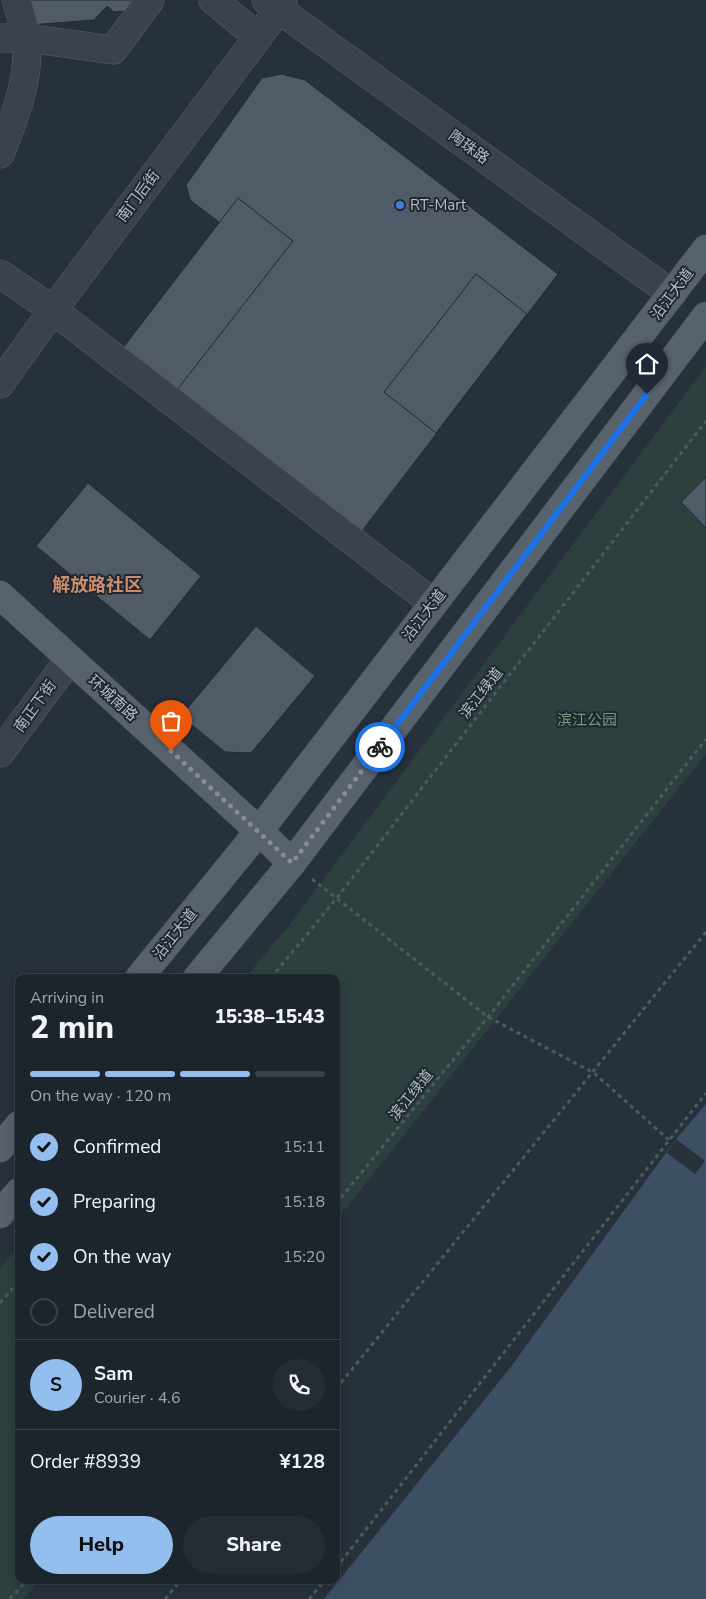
<!DOCTYPE html>
<html lang="en">
<head>
<meta charset="utf-8">
<style>
  body { margin:0; font-family:"Nunito Sans","Noto Sans SC",sans-serif; background:#252d34; color:#f1f3f6; height:100vh; display:flex; flex-direction:column; font-size:19px; white-space:nowrap }
  * { box-sizing:border-box; margin:0 }
  p { font-size:16px; color:#a0a5a9 }
  .icon { flex:none; width:28px; height:28px; fill:none; stroke:currentColor; stroke-width:2; stroke-linecap:round; stroke-linejoin:round }
  .map { position:relative; flex:1; overflow:hidden }
  .side { position:absolute; left:15px; top:974px; width:325px; height:610px; display:flex; flex-direction:column; background:#1c252c; border-radius:10px; box-shadow:0 2px 12px #0003,0 0 0 1px #3a4248 }
  .side>* { flex:none }
  .pin { position:absolute; display:grid; place-items:center; width:42px; height:42px; color:#fff; margin:-51px -21px; border-radius:50% 50% 50% 0; rotate:-45deg; box-shadow:0 0 5px #0007 }
  .pin .icon { rotate:45deg }
  .courier { position:absolute; display:grid; place-items:center; width:50px; height:50px; margin:-25px; border:4px solid #1a73e8; border-radius:50%; background:#fff; color:#222; box-shadow:0 1px 6px #0007 }
  .head em { font-style:normal; font-weight:800 }
  .head div { display:flex; flex-direction:column-reverse }
  .head { display:flex; align-items:center; justify-content:space-between; height:85px; padding:0 15px }
  h1 { font-size:32px; font-weight:800; line-height:38px }
  .bar { display:grid; grid-template-columns:repeat(4,1fr); gap:8px 5px; align-content:center; height:60px; padding:0 15px }
  .bar i { height:6px; border-radius:4px; background:#3a4248 }
  .bar .active { background:#93beee }
  .bar p { grid-column:span 4 }
  .line { display:flex; align-items:center; gap:12px; padding:0 15px; border-top:1px solid #3a4248 }
  .line div { flex:1 }
  .round { display:grid; place-items:center; flex:none; width:52px; height:52px; border-radius:26px; background:#252d34 }
  ol { padding:0 15px; list-style:none }
  li { display:flex; align-items:center; gap:15px; height:55px }
  li p { margin-inline-start:auto }
  li .icon { padding:5px; border-radius:50%; background:#93beee; color:#111; stroke-width:4 }
  li:last-child { color:#a0a5a9 }
  li i { width:28px; height:28px; border:2px solid #3a4248; border-radius:50% }
  .action { display:flex; gap:10px; margin-top:auto; padding:10px 15px }
  .action a { flex:1; height:58px; border-radius:30px; background:#93beee; color:#111; font-size:20px; font-weight:800; line-height:58px; text-align:center }
  .action a+a { background:#252d34; color:#f1f3f6 }
  .map>svg:first-child { display:block }
  .green { fill:#2b403f }
  .water { fill:#3d5063 }
  .pier { fill:#26313b }
  .building { fill:#505b67; stroke:#212a33 }
  .lines { fill:none; stroke-linecap:round; stroke-linejoin:round }
  .minor-casing { stroke:#58616a; stroke-width:29 }
  .major-casing { stroke:#434c55; stroke-width:29 }
  .path { stroke:#4a5d5e; stroke-width:3; stroke-dasharray:4 4; stroke-linecap:butt }
  .minor { stroke:#3a434c; stroke-width:28 }
  .major { stroke:#58626c; stroke-width:28 }
  .done { stroke:#848d96; stroke-width:5; stroke-dasharray:0 9 }
  .route { stroke:#1a73e8; stroke-width:6 }
  .shop-dot { fill:#3f7fe0; stroke:#1f2831; stroke-width:2 }
  .labels { text-anchor:middle; dominant-baseline:central; stroke-width:4; stroke-linejoin:round; paint-order:stroke }
  .street-label { font-size:15px; fill:#b6bec7; stroke:#1f2831 }
  .poi-label { font-size:15px; fill:#b6bec7; stroke:#1f2831; text-anchor:start }
  .park-label { font-size:15px; fill:#769b7c; stroke:#1f2831 }
  .quarter-label { font-size:18px; font-weight:bold; fill:#cb8e6d; stroke:#1f2831 }
</style>
</head>
<body>
<div class="map">
<svg width="706" height="1599" viewBox="0 0 706 1599">
  <rect width="100%" height="100%" fill="#26313b"/>
  <!-- green -->
  <g class="green">
    <path d="M706,366V754L336,1221V978H245L287,928Z"/>
    <path d="M19,1246V1580H40L24,1599H0V1268Z"/>
  </g>
  <!-- water -->
  <path class="water" d="M706,1104V1599H324L510,1368L676,1139Z"/>
  <!-- pier -->
  <path class="pier" d="M676,1139L705,1161L695,1174L667,1153Z"/>
  <!-- building -->
  <g class="building">
    <path d="M20,0H143L135,10L114,12L107,6L94,20L29,25Z"/>
    <path d="M282,74L305,80L558,274L359,535L119,353L219,222L190,200L186,185L262,78Z"/>
    <path d="M238,198L293,241L173,395L119,353Z"/>
    <path d="M476,274L527,314L436,433L384,392Z"/>
    <path d="M706,477V528L681,502Z"/>
    <path d="M88,483L201,576L150,640L36,546Z"/>
    <path d="M256,626L315,676L251,753L225,752L181,716Z"/>
  </g>
  <g class="lines">
    <defs>
      <g id="minor">
        <path d="M213,0L258,37"/>
        <path d="M266,0L672,294"/>
        <path d="M0,38H26L113,50L150,0"/>
        <path d="M0,154C14,119 31,77 26,38C24,25 20,12 16,0"/>
        <path d="M0,274L53,310L433,603"/>
        <path d="M0,384L53,310L258,37L278,10L283,0"/>
        <path d="M0,753L70,659"/>
      </g>
      <g id="major">
        <path d="M0,595L259,831L292,863"/>
        <path d="M139,978L259,831L706,249"/>
        <path d="M197,978L292,863L706,316"/>
        <path d="M0,1148L19,1125"/>
        <path d="M0,1214L19,1192"/>
      </g>
    </defs>
    <!-- minor casing -->
    <use href="#minor" class="minor-casing"/>
    <!-- major casing -->
    <use href="#major" class="major-casing"/>
    <!-- path -->
    <g class="path">
      <path d="M312,879L488,1017L594,1073L669,1140"/>
      <path d="M271,978L336,899L706,421"/>
      <path d="M336,1204L488,1017L706,739"/>
      <path d="M0,1303L19,1281"/>
      <path d="M336,1389L706,932"/>
      <path d="M336,1568L706,1093"/>
      <path d="M10,1599L27,1580"/>
      <path d="M165,1599L181,1580"/>
      <path d="M309,1599L325,1580"/>
    </g>
    <!-- minor -->
    <use href="#minor" class="minor"/>
    <!-- major -->
    <use href="#major" class="major"/>
  </g>
  <g class="lines">
    <!-- done -->
    <path class="done" d="M171,751L292,863L380,747"/>
    <!-- route -->
    <path class="route" d="M380,747L647,394"/>
  </g>
  <!-- markers -->
  <circle class="shop-dot" cx="400" cy="205" r="5"/>
  <g class="labels">
    <!-- street labels -->
    <g class="street-label">
      <text transform="translate(469 147) rotate(36)">陶珠路</text>
      <text transform="translate(138 196) rotate(-53)">南门后街</text>
      <text transform="translate(672 294) rotate(-53)">沿江大道</text>
      <text transform="translate(424 615) rotate(-52)">沿江大道</text>
      <text transform="translate(481 693) rotate(-52)">滨江绿道</text>
      <text transform="translate(113 698) rotate(42)">环城南路</text>
      <text transform="translate(35 706) rotate(-54)">南正下街</text>
      <text transform="translate(175 934) rotate(-51)">沿江大道</text>
      <text transform="translate(411 1095) rotate(-51)">滨江绿道</text>
    </g>
    <!-- poi labels -->
    <g class="poi-label">
      <text x="410" y="205">RT-Mart</text>
    </g>
    <!-- park labels -->
    <g class="park-label">
      <text x="587" y="720">滨江公园</text>
    </g>
    <!-- quarter labels -->
    <g class="quarter-label">
      <text x="97" y="585">解放路社区</text>
    </g>
  </g>
</svg>
<div class="pin" style="left:171px;top:751px;background:#ea580c"><svg class="icon" aria-label="bag" viewBox="0 0 24 24"><path d="M5 8h14l-1 12H6zM9 8a3 3 0 0 1 6 0"/></svg></div>
<div class="pin" style="left:647px;top:394px;background:#1f2937"><svg class="icon" aria-label="home" viewBox="0 0 24 24"><path d="M3 11l9-7 9 7M6 9v11h12V9"/></svg></div>
<div class="courier" style="left:380px;top:747px"><svg class="icon" aria-label="bike" viewBox="0 0 24 24"><circle cx="6" cy="16" r="4"/><circle cx="18" cy="16" r="4"/><path d="M6 16l4-8h5l3 8M10 8l3 8H6M13 5h3"/></svg></div>
<section class="side">
<div class="head"><div><h1>2 min</h1><p>Arriving in</p></div><em>15:38–15:43</em></div>
<div class="bar"><i class="active"></i><i class="active"></i><i class="active"></i><i></i><p>On the way · 120 m</p></div>
<ol>
<li><svg class="icon" aria-label="check" viewBox="0 0 24 24"><path d="M5 12l5 5 9-10"/></svg>Confirmed<p>15:11</p></li>
<li><svg class="icon" aria-label="check" viewBox="0 0 24 24"><path d="M5 12l5 5 9-10"/></svg>Preparing<p>15:18</p></li>
<li><svg class="icon" aria-label="check" viewBox="0 0 24 24"><path d="M5 12l5 5 9-10"/></svg>On the way<p>15:20</p></li>
<li><i></i>Delivered</li>
</ol>
<div class="line" style="height:90px"><b class="round" style="background:#93beee;color:#111">S</b><div><b>Sam</b><p>Courier · 4.6</p></div><a class="round"><svg class="icon" aria-label="phone" viewBox="0 0 24 24"><path d="M5 4h4l2 5-3 2q2 4 5 5l2-3 5 2v4C11 20 4 13 5 4z"/></svg></a></div>
<div class="line" style="height:65px"><div>Order #8939</div><b>¥128</b></div>
<div class="action"><a>Help</a><a>Share</a></div>
</section>
</div>
</body>
</html>
